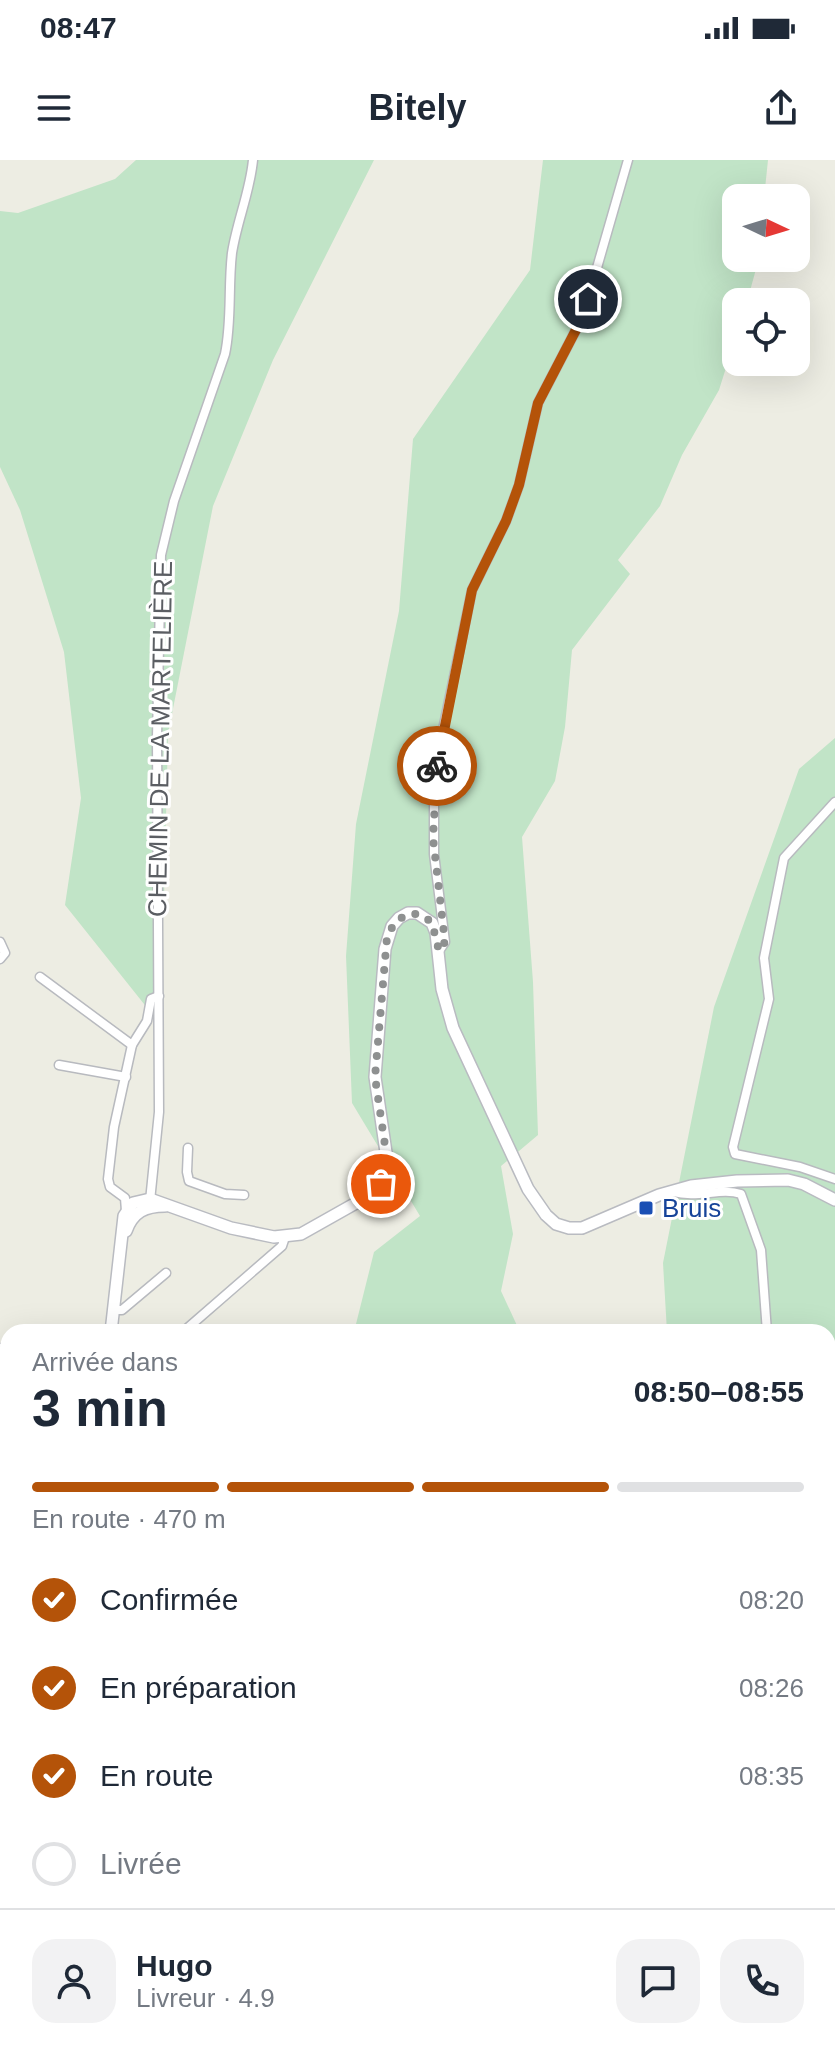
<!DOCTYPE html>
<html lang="fr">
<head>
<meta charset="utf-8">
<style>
  body { margin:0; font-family:Arial,sans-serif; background:#f2f2f3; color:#1f2937; height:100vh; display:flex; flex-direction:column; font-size:30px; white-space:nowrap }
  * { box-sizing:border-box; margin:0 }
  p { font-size:26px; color:#747a83 }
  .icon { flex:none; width:44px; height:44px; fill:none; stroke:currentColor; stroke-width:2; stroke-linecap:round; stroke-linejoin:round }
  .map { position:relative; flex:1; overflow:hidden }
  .side { position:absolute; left:0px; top:1164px; width:836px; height:744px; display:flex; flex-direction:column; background:#fff; border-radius:24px 24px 0 0; box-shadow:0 8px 32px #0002 }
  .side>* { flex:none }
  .needle { width:52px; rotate:94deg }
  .controls { position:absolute; left:722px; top:24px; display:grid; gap:16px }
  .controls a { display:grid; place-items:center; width:88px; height:88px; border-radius:16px; background:#fff; box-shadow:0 8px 32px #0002; font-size:40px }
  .pin { position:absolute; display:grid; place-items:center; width:68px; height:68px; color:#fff; margin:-34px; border:4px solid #fff; border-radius:50%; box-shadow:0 2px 8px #0007 }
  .courier { position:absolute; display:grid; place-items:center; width:80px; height:80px; margin:-40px; border:6px solid #b45309; border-radius:50%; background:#fff; color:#222; box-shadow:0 2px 10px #0007 }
  .head em { font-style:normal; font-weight:800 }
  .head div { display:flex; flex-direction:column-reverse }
  .head { display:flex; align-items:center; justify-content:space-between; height:136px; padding:0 32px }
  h1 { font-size:52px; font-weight:800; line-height:60px }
  .bar { display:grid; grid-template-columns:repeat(4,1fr); gap:12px 8px; align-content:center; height:96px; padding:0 32px }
  .bar i { height:10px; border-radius:6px; background:#e0e1e3 }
  .bar .selected { background:#b45309 }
  .bar p { grid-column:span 4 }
  .line { display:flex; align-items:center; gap:20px; padding:0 32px; border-top:2px solid #e0e1e3 }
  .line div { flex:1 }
  .round { display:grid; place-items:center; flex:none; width:84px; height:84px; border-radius:24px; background:#f2f2f3 }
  ol { padding:0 32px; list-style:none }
  li { display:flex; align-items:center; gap:24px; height:88px }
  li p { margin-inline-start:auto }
  li .icon { padding:8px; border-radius:50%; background:#b45309; color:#fff; stroke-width:4 }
  li:last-child { color:#747a83 }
  li i { width:44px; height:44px; border:4px solid #e0e1e3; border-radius:50% }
  .status { display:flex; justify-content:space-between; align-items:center; height:56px; padding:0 40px; background:#fff; direction:ltr }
  .status svg { height:22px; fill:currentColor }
  header { display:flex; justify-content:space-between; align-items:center; height:104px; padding:0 32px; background:#fff; font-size:36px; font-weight:800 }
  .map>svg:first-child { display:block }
  .green { fill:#c1e4c7 }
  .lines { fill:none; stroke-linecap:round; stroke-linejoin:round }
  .canal { stroke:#a6c7fb; stroke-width:7 }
  .street-casing { stroke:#b8babf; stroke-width:11 }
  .secondary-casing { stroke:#b9bbc1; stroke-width:14 }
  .street { stroke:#fff; stroke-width:8 }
  .secondary { stroke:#fff; stroke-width:11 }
  .done { stroke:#8e9090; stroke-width:8; stroke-dasharray:0 14.4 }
  .route { stroke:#b45309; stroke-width:10 }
  .transit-dot { fill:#1a4fb4; stroke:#fff; stroke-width:3 }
  .labels { text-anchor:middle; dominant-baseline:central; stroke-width:6; stroke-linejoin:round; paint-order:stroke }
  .street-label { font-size:26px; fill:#5b5e63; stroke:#fff }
  .transit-label { font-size:26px; fill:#164399; stroke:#fff; text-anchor:start }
</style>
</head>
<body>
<div class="status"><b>08:47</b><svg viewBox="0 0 49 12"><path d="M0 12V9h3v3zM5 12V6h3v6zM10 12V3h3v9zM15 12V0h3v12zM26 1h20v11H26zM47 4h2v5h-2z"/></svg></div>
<header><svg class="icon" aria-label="menu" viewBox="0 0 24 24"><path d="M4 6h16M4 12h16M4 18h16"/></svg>Bitely<svg class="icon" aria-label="share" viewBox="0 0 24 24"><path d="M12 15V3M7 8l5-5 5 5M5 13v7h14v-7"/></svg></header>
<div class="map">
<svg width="835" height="1908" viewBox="0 0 835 1908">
  <rect width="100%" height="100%" fill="#edede3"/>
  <!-- green -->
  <g class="green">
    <path d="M136,0H374L273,200L213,346L168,574L164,741L152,854L65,745L81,638L64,492L20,350L0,307V51L18,53L115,19Z"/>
    <path d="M543,0H768L764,38H736V98H759L747,142H736V176L719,230L682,295L660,346L618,400L630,414L572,490L565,567L555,621L522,677L533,822L538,975L501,1006L513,1074L501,1131L520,1172H354L374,1092L420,1056L352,943L346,796L356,664L399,451L413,279L530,110Z"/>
    <path d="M835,578V1908H713L710,1900H828V1172H667L663,1103L714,847L799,609Z"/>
    <path d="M0,1504L8,1507V1824L0,1821Z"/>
    <path d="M0,1831L8,1834V1900H54L58,1908H0Z"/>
    <path d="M63,1900H250L243,1908H68Z"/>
  </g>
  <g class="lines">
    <!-- canal -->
    <path class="canal" d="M828,1893L835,1902"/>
    <defs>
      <g id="street">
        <path d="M835,642L784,698L764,798L769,839L733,987L735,994L800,1007L835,1019"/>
        <path d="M0,782L5,793L0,799"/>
        <path d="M439,791L445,782L434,694V641L440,584L472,430L506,361L519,325L538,243L578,166L588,139L628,0"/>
        <path d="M40,817L132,885"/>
        <path d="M59,905L126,917"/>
        <path d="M188,988L187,1012L189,1021L225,1034L244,1035"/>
        <path d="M673,1032C698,1039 721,1027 741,1034L761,1090L767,1172"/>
        <path d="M150,1041L159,952L157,577L161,395L174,341L225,194C232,161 228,127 232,93C237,61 250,32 253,0"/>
        <path d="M126,1051L125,1038L110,1027L108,1019L114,967L132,885L147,861L151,839L159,836"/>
        <path d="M114,1150H122L166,1113"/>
        <path d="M183,1172L282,1086L285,1077"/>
        <path d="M0,1188L8,1190"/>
        <path d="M8,1275V1210"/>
        <path d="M828,1377L835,1395"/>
        <path d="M691,1908L696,1900"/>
      </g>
      <g id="secondary">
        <path d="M126,1071C133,1052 145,1046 165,1046"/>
        <path d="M111,1172L124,1056L133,1043L150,1039L231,1068L274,1077L301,1074L372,1034L381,1024L387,999L375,917L385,789L392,766L399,758L408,753H417L432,763L436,773L442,829L453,868L528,1029L546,1055L556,1064L569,1068H582L659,1035L691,1026L737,1021L788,1020L804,1024L835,1040"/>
        <path d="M0,1826L8,1828"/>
        <path d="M58,1900L61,1908"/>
        <path d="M281,1900L288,1908"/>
        <path d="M253,1908L264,1900"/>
      </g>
    </defs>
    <!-- street casing -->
    <use href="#street" class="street-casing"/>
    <!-- secondary casing -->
    <use href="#secondary" class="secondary-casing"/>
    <!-- street -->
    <use href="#street" class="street"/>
    <!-- secondary -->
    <use href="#secondary" class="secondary"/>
  </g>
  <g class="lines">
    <!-- done -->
    <path class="done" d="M381,1024L387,999L375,917L387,777C396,756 414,745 432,763L439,791L445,782L433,678L437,606"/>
    <!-- route -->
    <path class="route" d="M437,606L472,430L506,361L519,325L538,243L578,166L588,139"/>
  </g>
  <!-- markers -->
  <rect class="transit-dot" x="638" y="1040" width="16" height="16" rx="4"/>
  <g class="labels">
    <!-- street labels -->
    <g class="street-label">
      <text transform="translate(160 579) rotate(-89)">CHEMIN DE LA MARTELIÈRE</text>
    </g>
    <!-- transit labels -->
    <g class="transit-label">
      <text x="662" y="1048">Bruis</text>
    </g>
  </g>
</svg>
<div class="controls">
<a><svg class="needle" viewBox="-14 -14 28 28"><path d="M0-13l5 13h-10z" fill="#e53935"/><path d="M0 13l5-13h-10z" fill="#747a83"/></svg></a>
<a><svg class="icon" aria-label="locate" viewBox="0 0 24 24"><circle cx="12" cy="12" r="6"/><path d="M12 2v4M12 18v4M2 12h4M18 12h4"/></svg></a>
</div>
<div class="pin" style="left:381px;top:1024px;background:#ea580c"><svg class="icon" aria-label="bag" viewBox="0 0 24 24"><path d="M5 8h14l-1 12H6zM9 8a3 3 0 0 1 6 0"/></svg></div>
<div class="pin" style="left:588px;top:139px;background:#1f2937"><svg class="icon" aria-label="home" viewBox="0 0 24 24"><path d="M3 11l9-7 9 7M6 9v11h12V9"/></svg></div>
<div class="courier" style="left:437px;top:606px"><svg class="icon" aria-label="bike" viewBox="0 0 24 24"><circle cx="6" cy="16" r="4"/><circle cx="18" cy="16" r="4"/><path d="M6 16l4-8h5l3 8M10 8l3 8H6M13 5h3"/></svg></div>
<section class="side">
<div class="head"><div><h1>3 min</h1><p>Arrivée dans</p></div><em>08:50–08:55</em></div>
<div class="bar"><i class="selected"></i><i class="selected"></i><i class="selected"></i><i></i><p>En route · 470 m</p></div>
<ol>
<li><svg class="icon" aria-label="check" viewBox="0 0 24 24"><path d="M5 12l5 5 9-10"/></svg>Confirmée<p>08:20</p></li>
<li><svg class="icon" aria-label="check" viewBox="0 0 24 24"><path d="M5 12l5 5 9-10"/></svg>En préparation<p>08:26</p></li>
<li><svg class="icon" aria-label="check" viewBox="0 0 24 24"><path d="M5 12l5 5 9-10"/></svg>En route<p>08:35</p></li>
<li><i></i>Livrée</li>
</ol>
<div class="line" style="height:144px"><a class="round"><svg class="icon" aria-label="person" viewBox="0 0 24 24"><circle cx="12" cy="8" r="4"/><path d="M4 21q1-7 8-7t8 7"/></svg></a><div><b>Hugo</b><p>Livreur · 4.9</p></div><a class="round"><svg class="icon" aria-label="chat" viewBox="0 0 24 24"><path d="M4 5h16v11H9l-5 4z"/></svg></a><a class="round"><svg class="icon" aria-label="phone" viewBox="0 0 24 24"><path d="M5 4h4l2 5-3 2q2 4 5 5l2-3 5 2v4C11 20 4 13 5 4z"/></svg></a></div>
</section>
</div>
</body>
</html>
